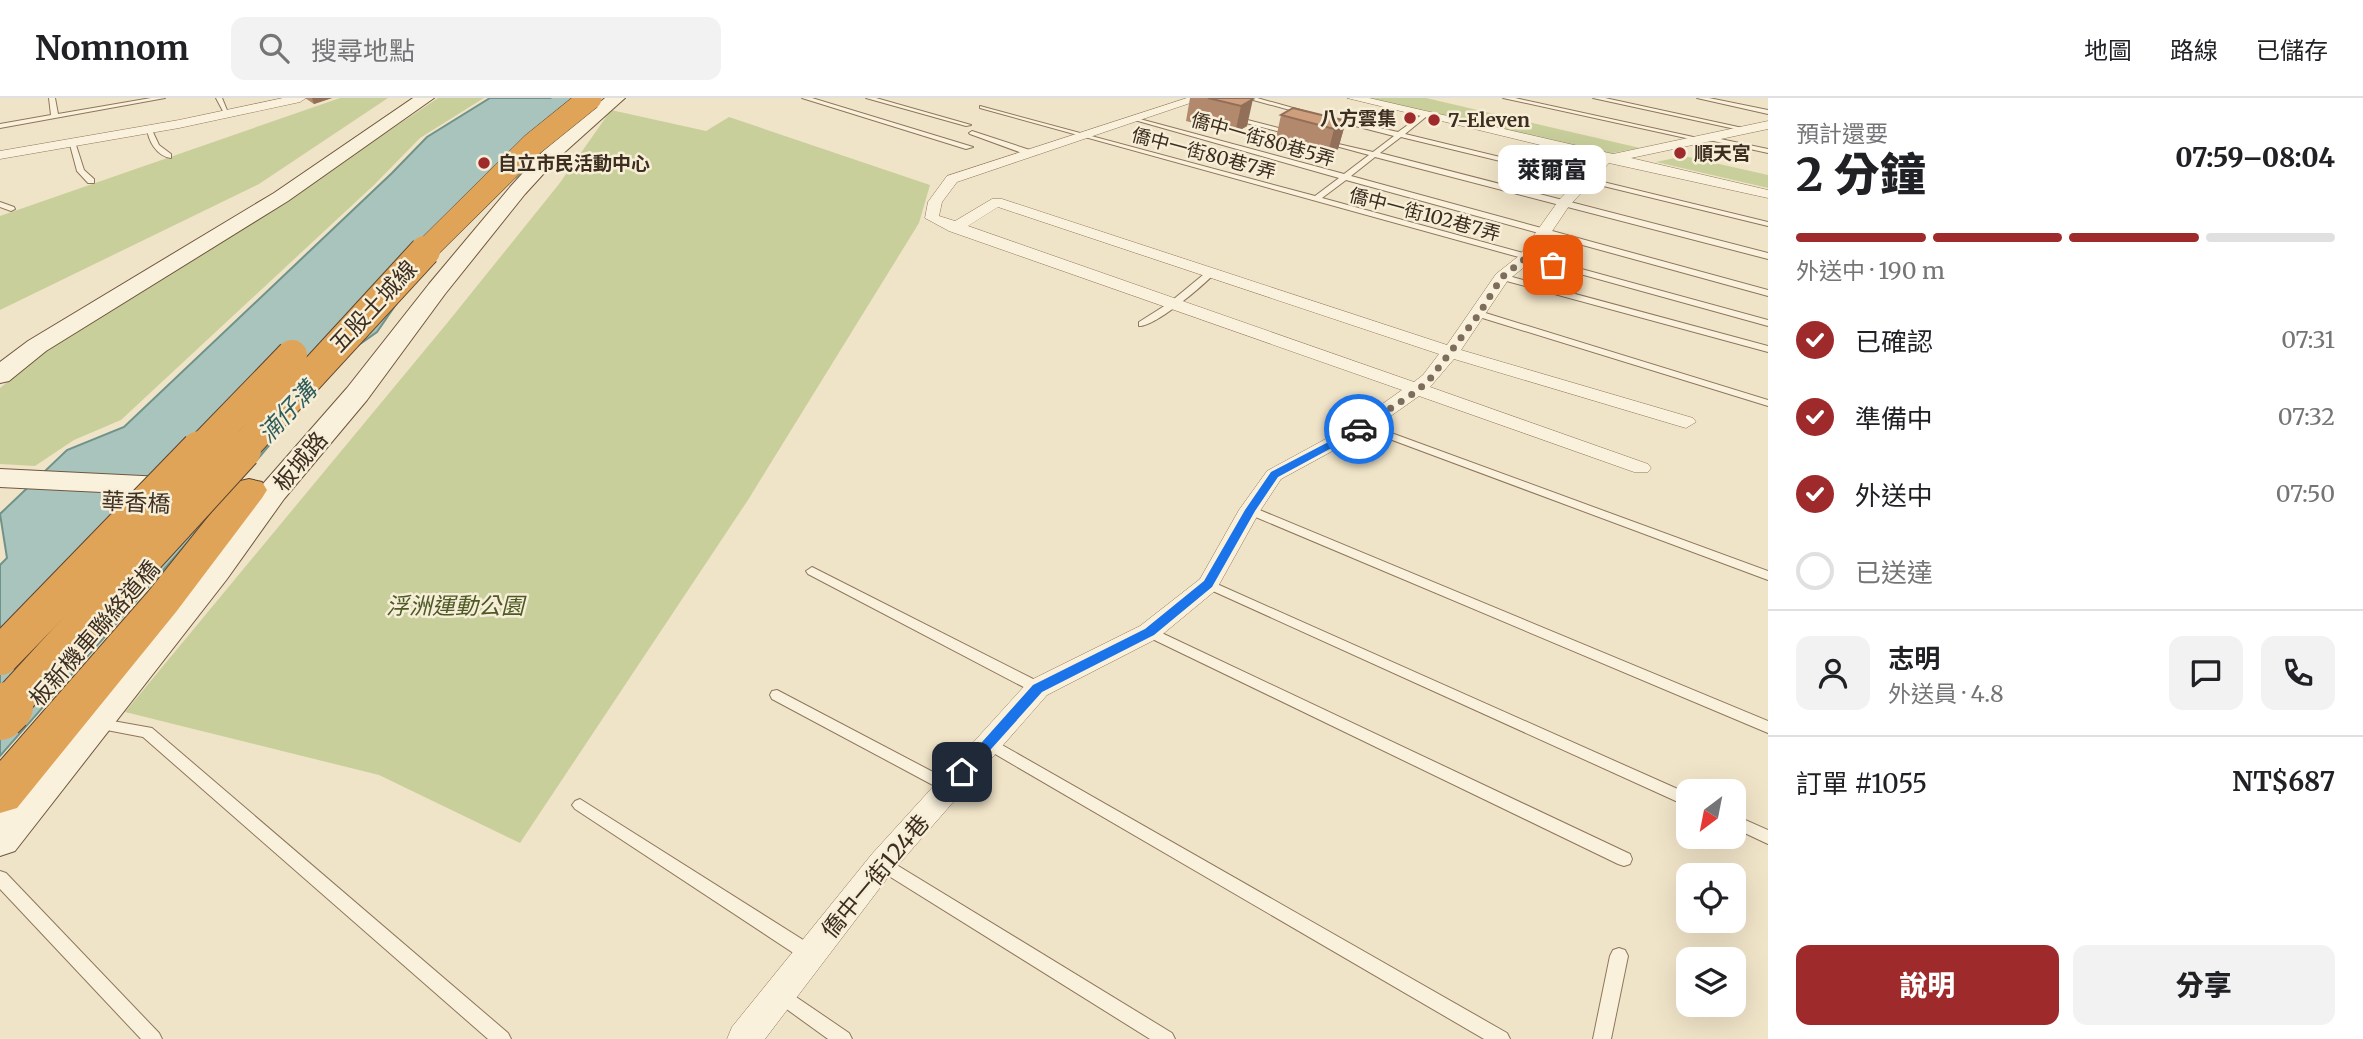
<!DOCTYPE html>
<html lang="zh-TW">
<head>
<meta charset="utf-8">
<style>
  body { margin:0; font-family:Merriweather,"Noto Sans TC",serif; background:#f2f2f2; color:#202124; height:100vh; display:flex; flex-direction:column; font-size:26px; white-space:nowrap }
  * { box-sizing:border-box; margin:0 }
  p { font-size:23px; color:#757577 }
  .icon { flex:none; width:38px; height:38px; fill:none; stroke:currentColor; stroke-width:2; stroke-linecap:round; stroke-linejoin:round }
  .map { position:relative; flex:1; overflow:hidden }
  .sheet { display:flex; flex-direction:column; background:#fff; width:595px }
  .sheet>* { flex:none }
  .needle { width:46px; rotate:212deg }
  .tools { position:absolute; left:1676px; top:681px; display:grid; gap:14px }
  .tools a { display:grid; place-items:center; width:70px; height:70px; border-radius:14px; background:#fff; box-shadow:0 7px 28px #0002; font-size:35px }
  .pin { position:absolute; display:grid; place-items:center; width:60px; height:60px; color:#fff; margin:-30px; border-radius:14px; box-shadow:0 4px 10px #0006 }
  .courier { position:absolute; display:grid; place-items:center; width:70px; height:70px; margin:-35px; border:5px solid #1a73e8; border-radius:50%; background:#fff; color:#222; box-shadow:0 2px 9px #0007 }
  .bubble { position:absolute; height:49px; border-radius:14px; background:#fff; box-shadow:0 7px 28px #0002; font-size:23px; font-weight:800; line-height:49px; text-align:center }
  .headline em { font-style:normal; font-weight:800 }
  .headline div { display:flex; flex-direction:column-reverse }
  .headline { display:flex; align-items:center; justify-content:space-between; height:119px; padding:0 28px }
  h1 { font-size:46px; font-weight:800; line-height:52px }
  .bar { display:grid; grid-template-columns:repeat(4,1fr); gap:10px 7px; align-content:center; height:84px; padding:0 28px }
  .bar i { height:9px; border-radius:5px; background:#e0e0e0 }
  .bar .on { background:#9e2a2b }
  .bar p { grid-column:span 4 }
  .line { display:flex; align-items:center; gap:18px; padding:0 28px; border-top:2px solid #e0e0e0 }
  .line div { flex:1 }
  .round { display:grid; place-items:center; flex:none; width:74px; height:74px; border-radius:14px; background:#f2f2f2 }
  ol { padding:0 28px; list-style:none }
  li { display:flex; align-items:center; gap:21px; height:77px }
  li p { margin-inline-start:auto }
  li .icon { padding:7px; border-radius:50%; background:#9e2a2b; color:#fff; stroke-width:4 }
  li:last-child { color:#757577 }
  li i { width:38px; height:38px; border:4px solid #e0e0e0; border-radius:50% }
  .primary-button { display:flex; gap:14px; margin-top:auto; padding:14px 28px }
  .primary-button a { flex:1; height:80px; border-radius:14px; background:#9e2a2b; color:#fff; font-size:28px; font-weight:800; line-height:80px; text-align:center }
  .primary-button a+a { background:#f2f2f2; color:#202124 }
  header { display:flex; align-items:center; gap:42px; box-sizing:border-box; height:98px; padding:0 35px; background:#fff; border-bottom:2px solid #e0e0e0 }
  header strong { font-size:33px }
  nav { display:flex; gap:38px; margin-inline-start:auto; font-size:24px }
  .search { width:490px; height:63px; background:#f2f2f2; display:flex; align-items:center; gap:18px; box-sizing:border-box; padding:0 24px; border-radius:14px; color:#757577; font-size:26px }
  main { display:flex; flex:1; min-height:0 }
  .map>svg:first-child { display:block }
  .green { fill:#c9cf9b }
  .water { fill:#a9c4bc; stroke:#6f938a; stroke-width:2 }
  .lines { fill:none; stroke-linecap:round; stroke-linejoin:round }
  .river { fill:#a9c4bc; fill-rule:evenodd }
  .lane-casing { stroke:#8d765c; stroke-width:2 }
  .street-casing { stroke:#8d765c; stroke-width:1 }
  .secondary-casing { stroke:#6f573f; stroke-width:2 }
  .highway-casing { stroke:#5b4430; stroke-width:2 }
  .lane { fill:#faf1dc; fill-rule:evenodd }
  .street { fill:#faf1dc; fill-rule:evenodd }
  .secondary { fill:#faf1dc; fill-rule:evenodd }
  .highway { fill:#e0a458; fill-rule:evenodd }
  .highway-bridge-far3-casing { stroke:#5b4430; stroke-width:24; stroke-linecap:butt }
  .highway-bridge-far2-casing { stroke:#5b4430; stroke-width:32; stroke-linecap:butt }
  .highway-bridge-far1-casing { stroke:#5b4430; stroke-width:40; stroke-linecap:butt }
  .highway-bridge-casing { stroke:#5b4430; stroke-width:52; stroke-linecap:butt }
  .highway-bridge-far3 { stroke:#e0a458; stroke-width:23 }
  .highway-bridge-far2 { stroke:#e0a458; stroke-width:30 }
  .highway-bridge-far1 { stroke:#e0a458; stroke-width:38 }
  .highway-bridge { stroke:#e0a458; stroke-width:50 }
  .wall { fill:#b2896c }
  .shaded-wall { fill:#916f58 }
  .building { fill:#cf9f7d; stroke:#916f58; stroke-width:2 }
  .route { fill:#1a73e8 }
  .done { stroke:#7c6e5b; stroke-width:7; stroke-dasharray:0 12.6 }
  .poi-dot { fill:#9e2a2b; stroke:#f7eed8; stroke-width:2.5 }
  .labels { text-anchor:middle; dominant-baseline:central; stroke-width:5; stroke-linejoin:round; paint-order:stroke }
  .far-poi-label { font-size:19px; font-weight:bold; fill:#3d2e20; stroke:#f7eed8; text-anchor:start }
  .far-street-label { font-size:19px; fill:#3d2e20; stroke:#f7eed8 }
  .street-label { font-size:23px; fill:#3d2e20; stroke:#f7eed8 }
  .park-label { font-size:23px; font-style:italic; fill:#4d5a26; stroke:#f7eed8 }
  .water-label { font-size:24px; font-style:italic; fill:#2f5d5a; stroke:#f7eed8 }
</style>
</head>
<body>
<header>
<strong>Nomnom</strong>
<div class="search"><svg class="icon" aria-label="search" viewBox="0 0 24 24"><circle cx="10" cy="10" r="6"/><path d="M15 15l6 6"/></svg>搜尋地點</div>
<nav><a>地圖</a><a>路線</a><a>已儲存</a></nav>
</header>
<main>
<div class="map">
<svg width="1768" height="941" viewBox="0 0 1768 941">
  <rect width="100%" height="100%" fill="#f0e4c8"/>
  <!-- green -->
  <g class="green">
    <path d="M340,0H388L259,86L0,212V118Z"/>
    <path d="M438,0H484L420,40L375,86L121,322L74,342L35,368L0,366V290L48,250L297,94Z"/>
    <path d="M1368,0H1426L1640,50L1607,56Z"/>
    <path d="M611,12L706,33L729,19L930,87L919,125L748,402L520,745L379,677L125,614L448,224L559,86Z"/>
    <path d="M1684,58L1768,77V90L1656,64Z"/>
  </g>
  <!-- water -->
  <path class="water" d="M490,0H560L526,46L434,151L377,234L346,256L188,444L0,658V467L7,460L0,416L67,352L124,329L392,75L427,39Z"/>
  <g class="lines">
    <!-- river -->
    <path class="river" d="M552,0H579L556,20L543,57L518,80L508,82L498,80L494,74L522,48L533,17Z"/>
    <defs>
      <g id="lane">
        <path d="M49,0H55L58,16L151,0H165L0,30V26L51,17Z"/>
        <path d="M216,0H222L229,17H225Z"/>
        <path d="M802,0H812L973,49L966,51Z"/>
        <path d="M866,0H876L971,27L966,28Z"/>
        <path d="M1246,0H1257L1311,15L1308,17Z"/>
        <path d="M1503,0H1515L1707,42L1704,44Z"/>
        <path d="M1593,0H1605L1752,32L1749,34Z"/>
        <path d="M1697,0H1709L1768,12V16Z"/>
        <path d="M980,8L1315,98L1339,80L1131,21L1136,20L1344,76L1369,57L1321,44V42L1373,54L1394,38L1328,21V19L1398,34L1423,16H1427V18L1405,36L1768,124V128L1401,39L1380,55L1768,155V161L1375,59L1351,78L1768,192V198L1346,82L1322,100L1768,222V228L980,10Z"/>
        <path d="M1232,18L1294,34L1295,35L1292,37L1230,21V19Z"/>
        <path d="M147,30H151L159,47L171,56V60C156,58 148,42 147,30Z"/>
        <path d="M972,33L1036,54L1037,56L1030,58L970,36L969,35Z"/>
        <path d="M1711,39L1768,51V55L1709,42L1708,41Z"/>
        <path d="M69,43L75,44L84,72L94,81V85H88L77,73Z"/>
        <path d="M0,104L14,109L15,111L11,113L0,109Z"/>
        <path d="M1209,172L1216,174C1204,187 1155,229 1139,228V224L1169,205Z"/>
        <path d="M1499,177H1505L1768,248V254L1499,181Z"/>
        <path d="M1479,213L1768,302V308L1476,218V214Z"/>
        <path d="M1364,325L1768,473V482L1360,330L1359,328Z"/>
        <path d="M1250,408L1768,623V635L1246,415L1244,412Z"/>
        <path d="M812,469L1043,586L1045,590L1043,594H1033L808,476L806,473Z"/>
        <path d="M1208,482L1689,696V709L1204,489L1202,486Z"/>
        <path d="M1149,529L1630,756L1632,761L1630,766L1624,768L1618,766L1144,537L1142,534L1144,531Z"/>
        <path d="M777,592L954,685L956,689L954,693L949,695L944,693L772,601L770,597L772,593Z"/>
        <path d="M96,620L152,630L508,935L511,941H488L143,639L91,629L89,625L91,621Z"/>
        <path d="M988,639L1507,935L1510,941H1484L983,649L981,645L983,641Z"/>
        <path d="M580,701L816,850L818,856L816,862L810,864L804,862L575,711L572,707L575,703Z"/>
        <path d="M1734,717L1768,732V746L1734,730Z"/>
        <path d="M882,758L1172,935L1175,941H1150L876,770L874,765L876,760Z"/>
        <path d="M0,773L6,775L159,935L162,941H141L0,791Z"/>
        <path d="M1619,850L1625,852L1628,858L1611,941H1593L1610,858L1613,852Z"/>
        <path d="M780,888L849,935L852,941H828L774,902L771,896L774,890Z"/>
      </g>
      <g id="street">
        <path d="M283,0H306L300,4L179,30L0,61V53L179,22Z"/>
        <path d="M1187,0H1205L957,84L942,104L939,118L955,123L992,101H1002L1447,247L1496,176L1520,157L1559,102L1598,61L1347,0H1369L1613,56L1768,23V31L1631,60L1768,92V100L1609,65L1569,108L1532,163L1508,182L1461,252L1693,320L1696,324L1686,330L1679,328L1454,261L1430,289L1648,366L1651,370L1648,374H1634L1419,298L1371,332L1281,381L1260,413L1216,492L1158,540L1047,597L892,774L765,941H727L732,929L872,756L1029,583L1140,528L1200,481L1239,412L1267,373L1357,324L1402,292L949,133L925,120L928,104L947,78ZM998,109L1439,256L1423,277L1414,284L968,128Z"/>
      </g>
      <g id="secondary">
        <path d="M413,0H434L288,103L46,253L9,283L0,285V264L28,243L274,95Z"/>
        <path d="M605,0H625L557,61L525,96L445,196L367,302L284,401L227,481L15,753L0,758V709L203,465L262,387L347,290L429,186L511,88L543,53Z"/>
        <path d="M0,371L183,380L194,382L198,389L194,396L183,398L0,389Z"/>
      </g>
      <path id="highway" d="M249,381L262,384L267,392L262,400L176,514L17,710L0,715V663L148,494L236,384Z"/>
    </defs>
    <!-- lane casing -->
    <use href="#lane" class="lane-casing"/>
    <!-- street casing -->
    <use href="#street" class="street-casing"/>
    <!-- secondary casing -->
    <use href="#secondary" class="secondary-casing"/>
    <!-- highway casing -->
    <use href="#highway" class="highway-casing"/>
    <!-- lane -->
    <use href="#lane" class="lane"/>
    <!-- street -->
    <use href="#street" class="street"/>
    <!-- secondary -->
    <use href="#secondary" class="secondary"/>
    <!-- highway -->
    <use href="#highway" class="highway"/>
    <defs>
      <path id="highway-bridge-far3" d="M423,155L533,46L590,0"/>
      <g id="highway-bridge-far2">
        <path d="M198,354L292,257"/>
        <path d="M240,354L425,153"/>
      </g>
      <g id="highway-bridge-far1">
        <path d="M0,558L200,352"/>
        <path d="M6,610L242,352"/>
      </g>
      <path id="highway-bridge" d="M0,617L8,609"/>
    </defs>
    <!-- highway-bridge-far3 casing -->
    <use href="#highway-bridge-far3" class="highway-bridge-far3-casing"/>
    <!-- highway-bridge-far2 casing -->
    <use href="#highway-bridge-far2" class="highway-bridge-far2-casing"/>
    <!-- highway-bridge-far1 casing -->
    <use href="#highway-bridge-far1" class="highway-bridge-far1-casing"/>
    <!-- highway-bridge casing -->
    <use href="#highway-bridge" class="highway-bridge-casing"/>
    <!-- highway-bridge-far3 -->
    <use href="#highway-bridge-far3" class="highway-bridge-far3"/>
    <!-- highway-bridge-far2 -->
    <use href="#highway-bridge-far2" class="highway-bridge-far2"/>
    <!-- highway-bridge-far1 -->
    <use href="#highway-bridge-far1" class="highway-bridge-far1"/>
    <!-- highway-bridge -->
    <use href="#highway-bridge" class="highway-bridge"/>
  </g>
  <!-- wall -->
  <g class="wall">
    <path d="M305,0H332L314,6Z"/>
    <path d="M1190,0H1250L1247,28L1235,35L1186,23Z"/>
    <path d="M1281,17L1346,23L1338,51L1327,59L1275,45Z"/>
  </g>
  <!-- shaded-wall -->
  <g class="shaded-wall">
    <path d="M312,0H332L314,6Z"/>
    <path d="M1253,1L1247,28L1235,35L1241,8Z"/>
    <path d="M1346,23L1338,51L1327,59L1334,31Z"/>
  </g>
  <!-- building -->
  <g class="building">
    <path d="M1208,0H1250L1253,1L1241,8Z"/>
    <path d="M1293,10L1346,23L1334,31L1281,17Z"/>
  </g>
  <!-- route -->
  <path class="route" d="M1359,328L1363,329V333L1278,379L1255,413L1212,489L1154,537L1042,594L967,678H958V671L1033,587L1145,531L1204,483L1245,412L1271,374Z"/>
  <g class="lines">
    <!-- done -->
    <path class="done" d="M1359,331L1417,293L1430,281L1479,216L1502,179L1526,160L1553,167"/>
  </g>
  <!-- markers -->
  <g class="poi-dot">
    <circle cx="1410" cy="20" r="7"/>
    <circle cx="1434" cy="22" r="7"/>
    <circle cx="1680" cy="55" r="7"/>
    <circle cx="484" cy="65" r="7"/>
  </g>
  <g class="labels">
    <!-- far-poi labels -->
    <g class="far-poi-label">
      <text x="1396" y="20" text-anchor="end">八方雲集</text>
      <text x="1448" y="22">7-Eleven</text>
      <text x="1694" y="55">順天宮</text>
      <text x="498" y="65">自立市民活動中心</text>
    </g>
    <!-- far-street labels -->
    <g class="far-street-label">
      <text transform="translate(1263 41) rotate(16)">僑中一街80巷5弄</text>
      <text transform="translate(1204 55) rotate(15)">僑中一街80巷7弄</text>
      <text transform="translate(1425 116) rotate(15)">僑中一街102巷7弄</text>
    </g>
    <!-- street labels -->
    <g class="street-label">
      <text transform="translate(373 208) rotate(-47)">五股土城線</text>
      <text transform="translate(300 363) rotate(-50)">板城路</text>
      <text transform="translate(136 404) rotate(3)">華香橋</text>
      <text transform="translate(94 535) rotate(-49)">板新機車聯絡道橋</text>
      <text transform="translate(875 778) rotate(-50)">僑中一街124巷</text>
    </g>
    <!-- park labels -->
    <g class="park-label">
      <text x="455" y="507">浮洲運動公園</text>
    </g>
    <!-- water labels -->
    <g class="water-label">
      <text transform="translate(287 314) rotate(-47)">湳仔溝</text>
    </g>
  </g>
</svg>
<div class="tools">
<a><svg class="needle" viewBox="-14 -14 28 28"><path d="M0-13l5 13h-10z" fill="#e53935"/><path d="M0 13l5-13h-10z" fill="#757577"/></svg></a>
<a><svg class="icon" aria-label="locate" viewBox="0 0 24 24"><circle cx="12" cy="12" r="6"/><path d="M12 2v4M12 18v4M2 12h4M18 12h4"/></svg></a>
<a><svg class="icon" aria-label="layers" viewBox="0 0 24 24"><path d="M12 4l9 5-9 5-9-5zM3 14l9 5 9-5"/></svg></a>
</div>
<div class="pin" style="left:1553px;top:167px;background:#ea580c"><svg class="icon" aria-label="bag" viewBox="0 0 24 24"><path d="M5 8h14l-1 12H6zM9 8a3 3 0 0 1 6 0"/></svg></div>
<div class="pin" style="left:962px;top:674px;background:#1f2937"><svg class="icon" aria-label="home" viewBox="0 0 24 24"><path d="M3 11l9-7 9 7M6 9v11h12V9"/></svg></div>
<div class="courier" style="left:1359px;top:331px"><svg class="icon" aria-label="car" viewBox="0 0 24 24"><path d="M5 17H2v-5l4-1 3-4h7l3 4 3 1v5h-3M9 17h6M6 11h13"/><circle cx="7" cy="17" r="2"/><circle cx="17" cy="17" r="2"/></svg></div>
<div class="bubble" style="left:1498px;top:47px;width:108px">萊爾富</div>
</div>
<section class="sheet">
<div class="headline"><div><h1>2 分鐘</h1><p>預計還要</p></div><em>07:59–08:04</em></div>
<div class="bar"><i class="on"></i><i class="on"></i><i class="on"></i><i></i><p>外送中 · 190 m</p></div>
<ol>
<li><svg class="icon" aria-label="check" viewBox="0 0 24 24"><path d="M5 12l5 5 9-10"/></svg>已確認<p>07:31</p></li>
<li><svg class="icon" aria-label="check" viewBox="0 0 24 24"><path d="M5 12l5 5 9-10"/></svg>準備中<p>07:32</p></li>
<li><svg class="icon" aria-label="check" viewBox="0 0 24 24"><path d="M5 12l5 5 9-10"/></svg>外送中<p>07:50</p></li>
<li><i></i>已送達</li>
</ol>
<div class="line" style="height:126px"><a class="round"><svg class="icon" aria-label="person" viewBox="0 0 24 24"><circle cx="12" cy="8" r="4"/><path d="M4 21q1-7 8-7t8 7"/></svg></a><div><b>志明</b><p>外送員 · 4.8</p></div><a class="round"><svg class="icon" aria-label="chat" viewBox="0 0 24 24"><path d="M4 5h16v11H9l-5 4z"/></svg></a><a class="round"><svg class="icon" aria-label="phone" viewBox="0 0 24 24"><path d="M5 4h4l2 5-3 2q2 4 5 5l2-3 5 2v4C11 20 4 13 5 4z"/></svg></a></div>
<div class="line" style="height:91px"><div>訂單 #1055</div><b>NT$687</b></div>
<div class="primary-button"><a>說明</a><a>分享</a></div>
</section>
</main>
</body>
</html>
